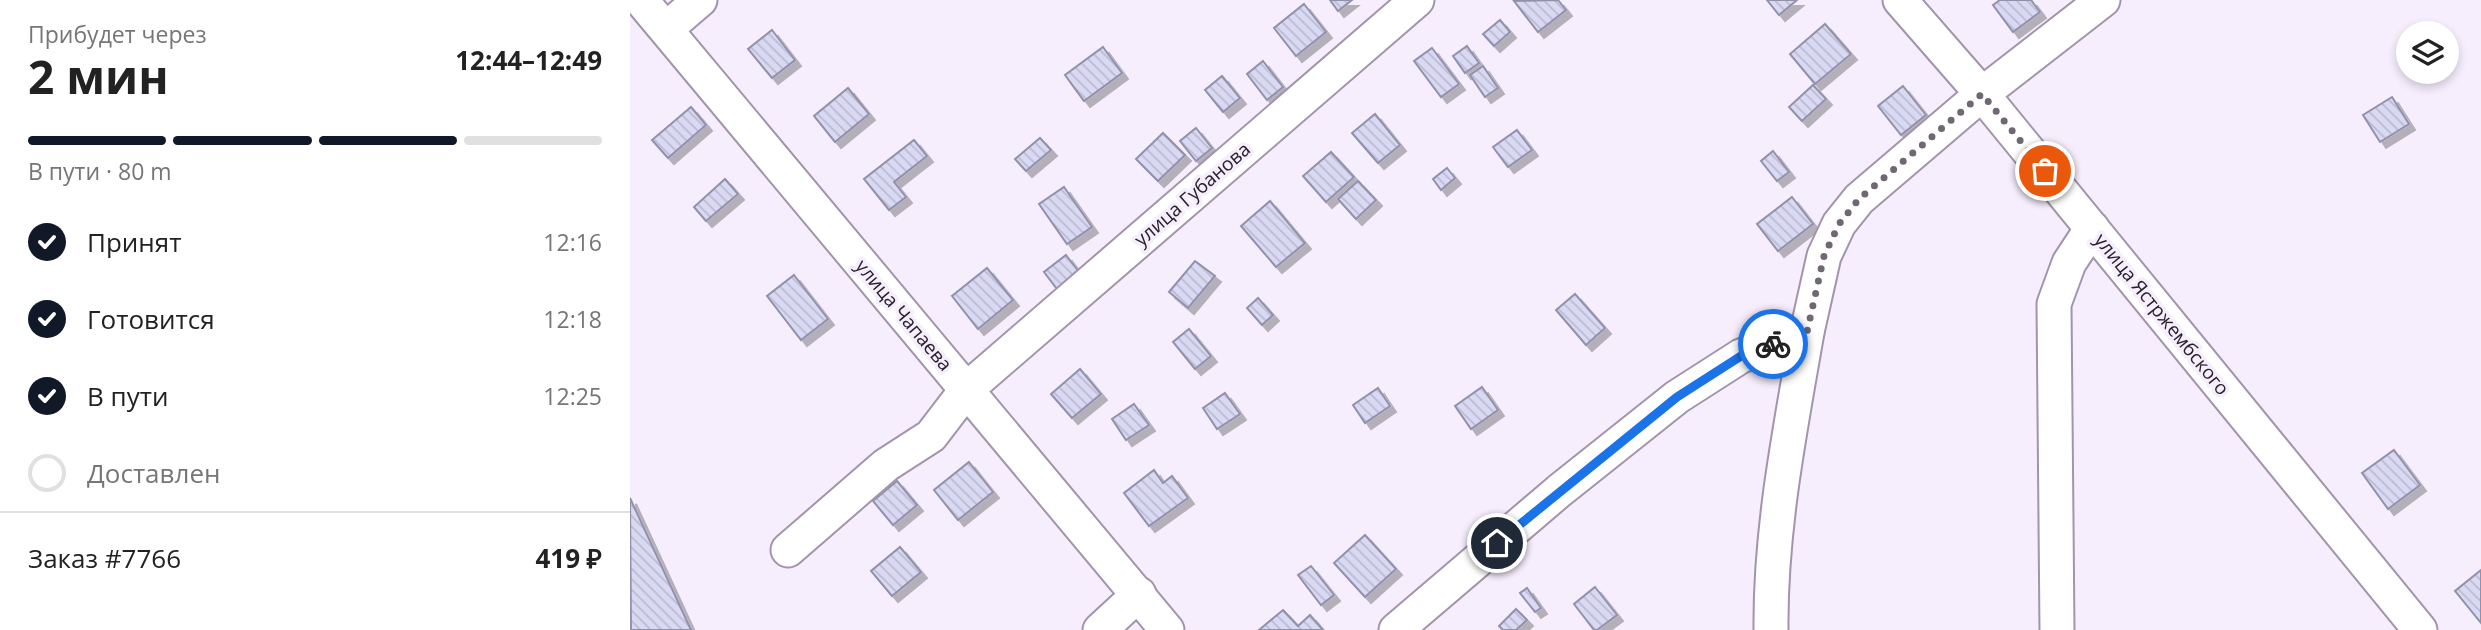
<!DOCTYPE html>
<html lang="ru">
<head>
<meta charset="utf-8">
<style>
  body { margin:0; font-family:"Open Sans",sans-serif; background:#f6f6f6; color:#222; height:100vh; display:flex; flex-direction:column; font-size:26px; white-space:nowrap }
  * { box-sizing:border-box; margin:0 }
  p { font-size:23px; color:#767676 }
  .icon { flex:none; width:38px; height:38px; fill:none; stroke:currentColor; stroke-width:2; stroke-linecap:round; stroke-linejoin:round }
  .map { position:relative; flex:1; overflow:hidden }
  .details { display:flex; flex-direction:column; background:#fff; width:630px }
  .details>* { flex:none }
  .tools { position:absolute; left:1766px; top:21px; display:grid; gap:14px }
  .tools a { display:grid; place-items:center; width:63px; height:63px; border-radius:50%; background:#fff; box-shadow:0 4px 10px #0003; font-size:35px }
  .pin { position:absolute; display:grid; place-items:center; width:60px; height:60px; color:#fff; margin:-30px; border:4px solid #fff; border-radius:50%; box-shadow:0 2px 7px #0007 }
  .courier { position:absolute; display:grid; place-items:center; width:70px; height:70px; margin:-35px; border:5px solid #1a73e8; border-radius:50%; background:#fff; color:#222; box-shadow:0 2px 9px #0007 }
  .head em { font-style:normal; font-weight:700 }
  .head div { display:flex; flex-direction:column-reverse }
  .head { display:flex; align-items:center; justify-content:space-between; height:119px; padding:0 28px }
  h1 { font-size:46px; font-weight:700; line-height:52px }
  .bar { display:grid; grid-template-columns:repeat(4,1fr); gap:10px 7px; align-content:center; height:84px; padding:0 28px }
  .bar i { height:9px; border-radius:5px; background:#e0e0e0 }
  .bar .selected { background:#111827 }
  .bar p { grid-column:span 4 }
  .line { display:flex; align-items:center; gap:18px; padding:0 28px; border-top:2px solid #e0e0e0 }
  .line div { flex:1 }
  ol { padding:0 28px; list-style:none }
  li { display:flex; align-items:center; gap:21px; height:77px }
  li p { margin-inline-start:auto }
  li .icon { padding:7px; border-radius:50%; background:#111827; color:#fff; stroke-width:4 }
  li:last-child { color:#767676 }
  li i { width:38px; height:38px; border:4px solid #e0e0e0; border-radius:50% }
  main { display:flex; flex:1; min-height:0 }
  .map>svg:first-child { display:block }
  .building { fill:url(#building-back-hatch); stroke:#9291ab; stroke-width:2; filter:url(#shadow) }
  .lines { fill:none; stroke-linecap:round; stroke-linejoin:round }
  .minor-casing { stroke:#a294ac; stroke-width:37 }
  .minor { stroke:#fff; stroke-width:33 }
  .done { stroke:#6f6873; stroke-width:7; stroke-dasharray:0 12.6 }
  .route { stroke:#1a73e8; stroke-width:9 }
  .labels { text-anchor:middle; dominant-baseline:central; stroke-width:7; stroke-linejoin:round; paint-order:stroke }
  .street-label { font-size:19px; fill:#262029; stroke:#f7eefd }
</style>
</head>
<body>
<main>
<section class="details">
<div class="head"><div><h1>2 мин</h1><p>Прибудет через</p></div><em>12:44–12:49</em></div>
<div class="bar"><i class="selected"></i><i class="selected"></i><i class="selected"></i><i></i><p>В пути · 80 m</p></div>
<ol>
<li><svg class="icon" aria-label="check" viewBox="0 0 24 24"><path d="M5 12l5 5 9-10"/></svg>Принят<p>12:16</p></li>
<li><svg class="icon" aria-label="check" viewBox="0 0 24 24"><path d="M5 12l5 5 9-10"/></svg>Готовится<p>12:18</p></li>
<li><svg class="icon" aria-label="check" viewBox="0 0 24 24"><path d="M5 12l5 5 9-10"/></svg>В пути<p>12:25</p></li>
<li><i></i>Доставлен</li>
</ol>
<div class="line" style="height:91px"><div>Заказ #7766</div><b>419 ₽</b></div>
</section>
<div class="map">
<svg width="1851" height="630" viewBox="0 0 1851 630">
  <defs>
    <pattern id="building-back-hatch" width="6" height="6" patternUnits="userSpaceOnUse" patternTransform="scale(1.75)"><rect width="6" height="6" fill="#dad9f4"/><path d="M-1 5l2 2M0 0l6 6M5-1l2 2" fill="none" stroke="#bbbad1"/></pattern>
    <filter id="shadow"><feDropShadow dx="6" dy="6" stdDeviation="0" flood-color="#0004"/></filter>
  </defs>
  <rect width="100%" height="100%" fill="#f7eefd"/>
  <!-- building -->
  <g class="building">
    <path d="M700,0H722L708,11Z"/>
    <path d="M928,0L936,10L908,32L884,1Z"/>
    <path d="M1137,0H1167L1149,15Z"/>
    <path d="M1370,0H1401L1410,12L1383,32L1363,5Z"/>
    <path d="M674,4L696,32L666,56L644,28Z"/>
    <path d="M870,20L880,32L864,46L853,34Z"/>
    <path d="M1195,24L1221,54L1185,84L1160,54Z"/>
    <path d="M142,30L165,60L142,78L118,49Z"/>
    <path d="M837,46L849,63L835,73L823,56Z"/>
    <path d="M473,47L492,73L454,101L435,75Z"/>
    <path d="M802,48L829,84L811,97L784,61Z"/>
    <path d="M633,61L653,87L637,100L617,74Z"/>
    <path d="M853,66L868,88L855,97L840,75Z"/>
    <path d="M592,76L610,98L593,112L575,90Z"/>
    <path d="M1183,85L1196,99L1172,121L1159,107Z"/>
    <path d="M1273,86L1296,115L1271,135L1248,106Z"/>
    <path d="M218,88L239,114L205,142L184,116Z"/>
    <path d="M1762,97L1779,124L1750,142L1733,115Z"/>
    <path d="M61,107L76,125L38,158L22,140Z"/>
    <path d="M745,114L770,145L748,163L722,133Z"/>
    <path d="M566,128L582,148L566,161L550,141Z"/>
    <path d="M887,130L902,150L878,167L863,147Z"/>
    <path d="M533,133L555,155L528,181L506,159Z"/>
    <path d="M410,138L421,150L396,171L385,159Z"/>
    <path d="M284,140L297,156L264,182L276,197L259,210L234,179Z"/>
    <path d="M1143,151L1159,172L1147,181L1131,161Z"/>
    <path d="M701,152L724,177L696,202L673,176Z"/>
    <path d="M817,168L825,178L811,190L803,179Z"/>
    <path d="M95,179L108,194L76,221L64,207Z"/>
    <path d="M728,181L746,200L726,219L708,199Z"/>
    <path d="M434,187L462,227L437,244L409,204Z"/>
    <path d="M1162,197L1183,224L1148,251L1127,224Z"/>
    <path d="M640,201L675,243L646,267L611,226Z"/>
    <path d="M436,255L449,272L427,289L414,272Z"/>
    <path d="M565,261L585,276L558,308L539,292Z"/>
    <path d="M357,268L383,300L348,329L322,296Z"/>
    <path d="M164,275L198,319L171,340L137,296Z"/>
    <path d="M945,294L975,328L956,345L926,310Z"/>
    <path d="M628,298L643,315L632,325L617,308Z"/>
    <path d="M559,329L581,356L565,369L543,342Z"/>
    <path d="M450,369L471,394L442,418L421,394Z"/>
    <path d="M852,387L868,410L841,429L825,406Z"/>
    <path d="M748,388L760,406L735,423L723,405Z"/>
    <path d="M595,393L610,414L587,429L573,408Z"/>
    <path d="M504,404L519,425L496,440L482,419Z"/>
    <path d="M1764,450L1790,485L1758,509L1732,473Z"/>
    <path d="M339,462L363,492L328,520L304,490Z"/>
    <path d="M524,470L533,483L542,476L558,498L519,526L494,493Z"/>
    <path d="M267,481L287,505L263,525L243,501Z"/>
    <path d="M0,498L61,630H1Z"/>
    <path d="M735,535L766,569L735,597L704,563Z"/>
    <path d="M270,547L291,572L262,596L241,571Z"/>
    <path d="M681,566L704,595L691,605L668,575Z"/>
    <path d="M1851,570V623L1825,591Z"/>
    <path d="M965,587L987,615L967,630H964L944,604Z"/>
    <path d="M897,588L911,608L905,612L890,593Z"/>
    <path d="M886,609L897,620L886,630H873L869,626Z"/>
    <path d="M653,610L668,626L680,615L693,630H629Z"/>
  </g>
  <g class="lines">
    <defs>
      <g id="minor">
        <path d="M11,0L537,630"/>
        <path d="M1270,0L1352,94L1790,630"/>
        <path d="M36,29L70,0"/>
        <path d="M158,550L256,465L301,436L337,389L787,0"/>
        <path d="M470,630L509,594"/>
        <path d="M766,630L929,491L1047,397L1111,356L1177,332L1194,256L1209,224L1229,199L1352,94L1473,0"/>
        <path d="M1141,630C1140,529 1160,431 1177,332"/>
        <path d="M1427,630L1424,304L1439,263L1462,228"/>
      </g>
    </defs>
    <!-- minor casing -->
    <use href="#minor" class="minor-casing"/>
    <!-- minor -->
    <use href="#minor" class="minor"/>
  </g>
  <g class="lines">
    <!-- done -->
    <path class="done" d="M1143,344L1177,332L1194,256L1209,224L1229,199L1352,94L1415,171"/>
    <!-- route -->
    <path class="route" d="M867,543L1047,397L1111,356L1143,344"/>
  </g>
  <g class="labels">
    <!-- street labels -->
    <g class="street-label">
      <text transform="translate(562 194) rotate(-41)">улица Губанова</text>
      <text transform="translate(1532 314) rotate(51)">улица Ястржембского</text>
      <text transform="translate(274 315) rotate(50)">улица Чапаева</text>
    </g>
  </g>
</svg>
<div class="tools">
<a><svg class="icon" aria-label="layers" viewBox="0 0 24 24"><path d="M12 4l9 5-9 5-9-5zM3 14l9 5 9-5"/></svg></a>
</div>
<div class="pin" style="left:1415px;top:171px;background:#ea580c"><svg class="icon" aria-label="bag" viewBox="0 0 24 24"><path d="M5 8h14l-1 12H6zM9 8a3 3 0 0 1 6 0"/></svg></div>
<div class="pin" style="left:867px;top:543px;background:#1f2937"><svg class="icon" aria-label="home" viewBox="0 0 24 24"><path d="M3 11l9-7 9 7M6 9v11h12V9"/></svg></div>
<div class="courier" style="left:1143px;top:344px"><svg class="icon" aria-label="bike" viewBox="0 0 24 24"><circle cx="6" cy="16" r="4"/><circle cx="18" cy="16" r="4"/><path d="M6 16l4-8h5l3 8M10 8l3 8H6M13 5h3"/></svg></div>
</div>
</main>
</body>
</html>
